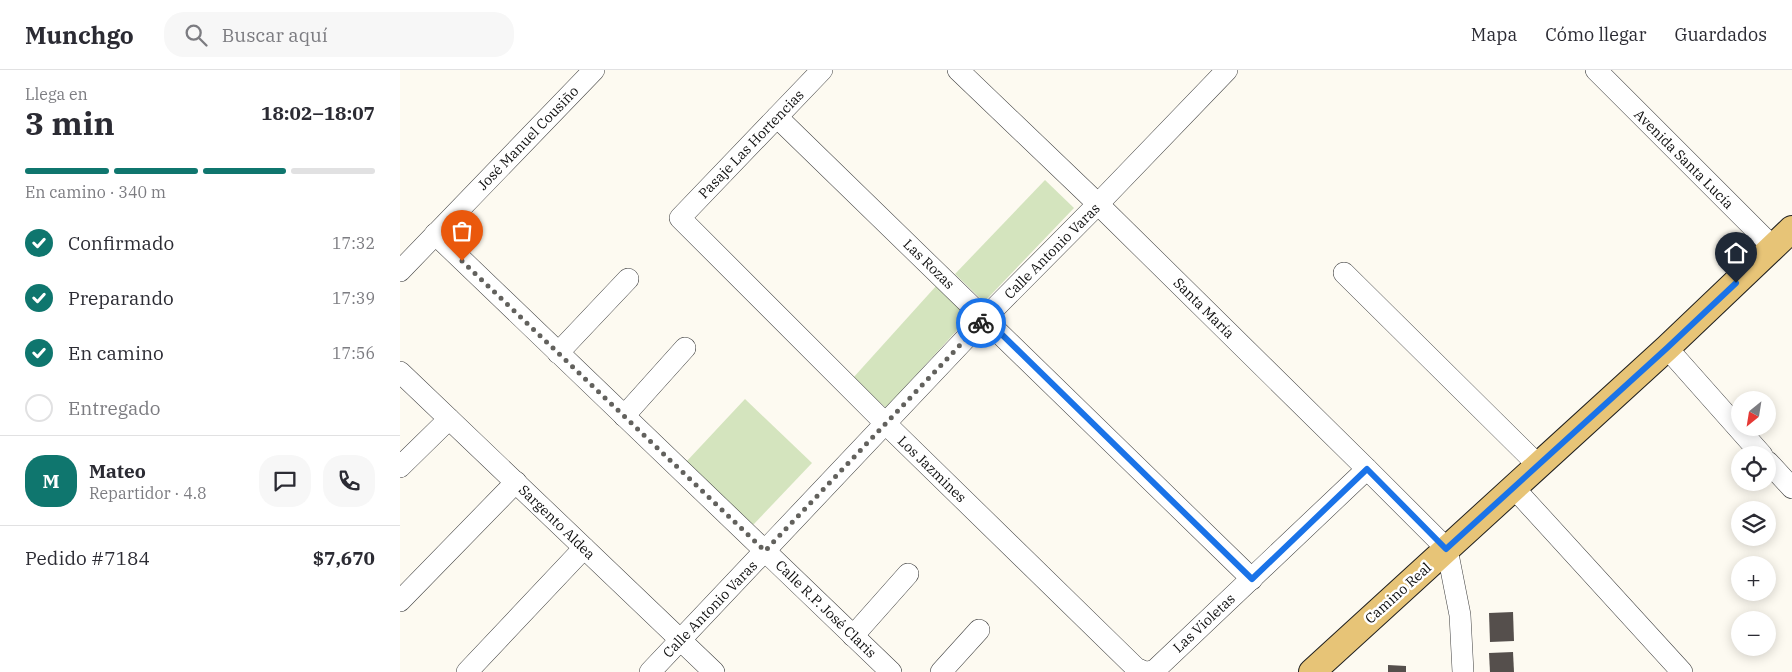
<!DOCTYPE html>
<html lang="es">
<head>
<meta charset="utf-8">
<style>
  body { margin:0; font-family:"IBM Plex Serif",serif; background:#f7f7f7; color:#2b2b33; height:100vh; display:flex; flex-direction:column; font-size:19px; white-space:nowrap }
  * { box-sizing:border-box; margin:0 }
  p { font-size:16px; color:#7c7c81 }
  .icon { flex:none; width:28px; height:28px; fill:none; stroke:currentColor; stroke-width:2; stroke-linecap:round; stroke-linejoin:round }
  .map { position:relative; flex:1; overflow:hidden }
  .panel { display:flex; flex-direction:column; background:#fff; width:400px }
  .panel>* { flex:none }
  .needle { width:32px; rotate:210deg }
  .fabs { position:absolute; left:1331px; top:321px; display:grid; gap:10px }
  .fabs a { display:grid; place-items:center; width:45px; height:45px; border-radius:50%; background:#fff; box-shadow:0 2px 12px #0003; font-size:25px }
  .pin { position:absolute; display:grid; place-items:center; width:42px; height:42px; color:#fff; margin:-51px -21px; border-radius:50% 50% 50% 0; rotate:-45deg; box-shadow:0 0 5px #0007 }
  .pin .icon { rotate:45deg }
  .courier { position:absolute; display:grid; place-items:center; width:50px; height:50px; margin:-25px; border:4px solid #1a73e8; border-radius:50%; background:#fff; color:#222; box-shadow:0 1px 6px #0007 }
  .head em { font-style:normal; font-weight:700 }
  .head div { display:flex; flex-direction:column-reverse }
  .head { display:flex; align-items:center; justify-content:space-between; height:85px; padding:0 25px }
  h1 { font-size:32px; font-weight:700; line-height:38px }
  .bar { display:grid; grid-template-columns:repeat(4,1fr); gap:8px 5px; align-content:center; height:60px; padding:0 25px }
  .bar i { height:6px; border-radius:4px; background:#e1e1e2 }
  .bar .selected { background:#0f766e }
  .bar p { grid-column:span 4 }
  .line { display:flex; align-items:center; gap:12px; padding:0 25px; border-top:1px solid #e1e1e2 }
  .line div { flex:1 }
  .round { display:grid; place-items:center; flex:none; width:52px; height:52px; border-radius:20px; background:#f7f7f7 }
  ol { padding:0 25px; list-style:none }
  li { display:flex; align-items:center; gap:15px; height:55px }
  li p { margin-inline-start:auto }
  li .icon { padding:5px; border-radius:50%; background:#0f766e; color:#fff; stroke-width:4 }
  li:last-child { color:#7c7c81 }
  li i { width:28px; height:28px; border:2px solid #e1e1e2; border-radius:50% }
  header { display:flex; align-items:center; gap:30px; box-sizing:border-box; height:70px; padding:0 25px; background:#fff; border-bottom:1px solid #e1e1e2 }
  header strong { font-size:24px }
  nav { display:flex; gap:28px; margin-inline-start:auto; font-size:18px }
  .search { width:350px; height:45px; background:#f7f7f7; display:flex; align-items:center; gap:12px; box-sizing:border-box; padding:0 18px; border-radius:20px; color:#7c7c81; font-size:19px }
  main { display:flex; flex:1; min-height:0 }
  .map>svg:first-child { display:block }
  .green { fill:#d4e4be }
  .building { fill:#554f4c }
  .lines { fill:none; stroke-linecap:round; stroke-linejoin:round }
  .minor-casing { stroke:#414141; stroke-width:22 }
  .major-casing { stroke:#1f1f1f; stroke-width:28 }
  .minor { stroke:#fff; stroke-width:21 }
  .major { stroke:#e7c477; stroke-width:26 }
  .done { stroke:#62615d; stroke-width:5; stroke-dasharray:0 9 }
  .route { stroke:#1a73e8; stroke-width:6 }
  .labels { text-anchor:middle; dominant-baseline:central; stroke-width:5; stroke-linejoin:round; paint-order:stroke }
  .street-label { font-size:14px; fill:#0e0e0e; stroke:#fff }
</style>
</head>
<body>
<header>
<strong>Munchgo</strong>
<div class="search"><svg class="icon" aria-label="search" viewBox="0 0 24 24"><circle cx="10" cy="10" r="6"/><path d="M15 15l6 6"/></svg>Buscar aquí</div>
<nav><a>Mapa</a><a>Cómo llegar</a><a>Guardados</a></nav>
</header>
<main>
<section class="panel">
<div class="head"><div><h1>3 min</h1><p>Llega en</p></div><em>18:02–18:07</em></div>
<div class="bar"><i class="selected"></i><i class="selected"></i><i class="selected"></i><i></i><p>En camino · 340 m</p></div>
<ol>
<li><svg class="icon" aria-label="check" viewBox="0 0 24 24"><path d="M5 12l5 5 9-10"/></svg>Confirmado<p>17:32</p></li>
<li><svg class="icon" aria-label="check" viewBox="0 0 24 24"><path d="M5 12l5 5 9-10"/></svg>Preparando<p>17:39</p></li>
<li><svg class="icon" aria-label="check" viewBox="0 0 24 24"><path d="M5 12l5 5 9-10"/></svg>En camino<p>17:56</p></li>
<li><i></i>Entregado</li>
</ol>
<div class="line" style="height:90px"><b class="round" style="background:#0f766e;color:#fff">M</b><div><b>Mateo</b><p>Repartidor · 4.8</p></div><a class="round"><svg class="icon" aria-label="chat" viewBox="0 0 24 24"><path d="M4 5h16v11H9l-5 4z"/></svg></a><a class="round"><svg class="icon" aria-label="phone" viewBox="0 0 24 24"><path d="M5 4h4l2 5-3 2q2 4 5 5l2-3 5 2v4C11 20 4 13 5 4z"/></svg></a></div>
<div class="line" style="height:65px"><div>Pedido #7184</div><b>$7,670</b></div>
</section>
<div class="map">
<svg width="1392" height="602" viewBox="0 0 1392 602">
  <rect width="100%" height="100%" fill="#fdfaf1"/>
  <!-- green -->
  <g class="green">
    <path d="M645,110L674,138L584,232L555,204Z"/>
    <path d="M537,215L570,246L486,338L453,308Z"/>
    <path d="M345,329L412,393L353,455L286,392Z"/>
  </g>
  <!-- building -->
  <g class="building">
    <path d="M1113,542L1114,571L1090,572L1089,543Z"/>
    <path d="M1113,582L1114,602H1090L1089,583Z"/>
    <path d="M988,595L1006,596V602H988Z"/>
  </g>
  <g class="lines">
    <defs>
      <g id="minor">
        <path d="M422,0L280,148L486,354L736,598L745,602"/>
        <path d="M558,0L698,134L967,399L1047,479L1060,545L1063,602"/>
        <path d="M1196,0L1373,177"/>
        <path d="M377,47L852,509"/>
        <path d="M35,164L491,602"/>
        <path d="M0,201L194,0"/>
        <path d="M944,203L1138,395"/>
        <path d="M1267,278L1362,385"/>
        <path d="M158,283L228,209"/>
        <path d="M0,302L314,602"/>
        <path d="M224,346L285,278"/>
        <path d="M1368,392L1392,418"/>
        <path d="M0,397L49,349"/>
        <path d="M1114,418L1282,602"/>
        <path d="M0,531L116,412"/>
        <path d="M453,566L508,504"/>
        <path d="M67,602L184,478"/>
        <path d="M250,602L585,248L698,134L827,0"/>
        <path d="M541,602L579,560"/>
        <path d="M748,602L755,600L967,399"/>
      </g>
      <path id="major" d="M912,602L1267,278L1392,159"/>
    </defs>
    <!-- minor casing -->
    <use href="#minor" class="minor-casing"/>
    <!-- major casing -->
    <use href="#major" class="major-casing"/>
    <!-- minor -->
    <use href="#minor" class="minor"/>
    <!-- major -->
    <use href="#major" class="major"/>
  </g>
  <g class="lines">
    <!-- done -->
    <path class="done" d="M62,191L365,481L581,253"/>
    <!-- route -->
    <path class="route" d="M581,253L585,248L852,509L967,399L1046,479L1267,278L1336,213"/>
  </g>
  <g class="labels">
    <!-- street labels -->
    <g class="street-label">
      <text transform="translate(128 68) rotate(-46)">José Manuel Cousiño</text>
      <text transform="translate(351 74) rotate(-46)">Pasaje Las Hortencias</text>
      <text transform="translate(1284 89) rotate(45)">Avenida Santa Lucía</text>
      <text transform="translate(652 181) rotate(-45)">Calle Antonio Varas</text>
      <text transform="translate(529 194) rotate(44)">Las Rozas</text>
      <text transform="translate(804 238) rotate(45)">Santa María</text>
      <text transform="translate(532 399) rotate(44)">Los Jazmines</text>
      <text transform="translate(157 452) rotate(44)">Sargento Aldea</text>
      <text transform="translate(998 523) rotate(-42)">Camino Real</text>
      <text transform="translate(310 539) rotate(-46)">Calle Antonio Varas</text>
      <text transform="translate(426 539) rotate(44)">Calle R.P. José Claris</text>
      <text transform="translate(804 553) rotate(-43)">Las Violetas</text>
    </g>
  </g>
</svg>
<div class="fabs">
<a><svg class="needle" viewBox="-14 -14 28 28"><path d="M0-13l5 13h-10z" fill="#e53935"/><path d="M0 13l5-13h-10z" fill="#7c7c81"/></svg></a>
<a><svg class="icon" aria-label="locate" viewBox="0 0 24 24"><circle cx="12" cy="12" r="6"/><path d="M12 2v4M12 18v4M2 12h4M18 12h4"/></svg></a>
<a><svg class="icon" aria-label="layers" viewBox="0 0 24 24"><path d="M12 4l9 5-9 5-9-5zM3 14l9 5 9-5"/></svg></a>
<a>+</a>
<a>−</a>
</div>
<div class="pin" style="left:62px;top:191px;background:#ea580c"><svg class="icon" aria-label="bag" viewBox="0 0 24 24"><path d="M5 8h14l-1 12H6zM9 8a3 3 0 0 1 6 0"/></svg></div>
<div class="pin" style="left:1336px;top:213px;background:#1f2937"><svg class="icon" aria-label="home" viewBox="0 0 24 24"><path d="M3 11l9-7 9 7M6 9v11h12V9"/></svg></div>
<div class="courier" style="left:581px;top:253px"><svg class="icon" aria-label="bike" viewBox="0 0 24 24"><circle cx="6" cy="16" r="4"/><circle cx="18" cy="16" r="4"/><path d="M6 16l4-8h5l3 8M10 8l3 8H6M13 5h3"/></svg></div>
</div>
</main>
</body>
</html>
